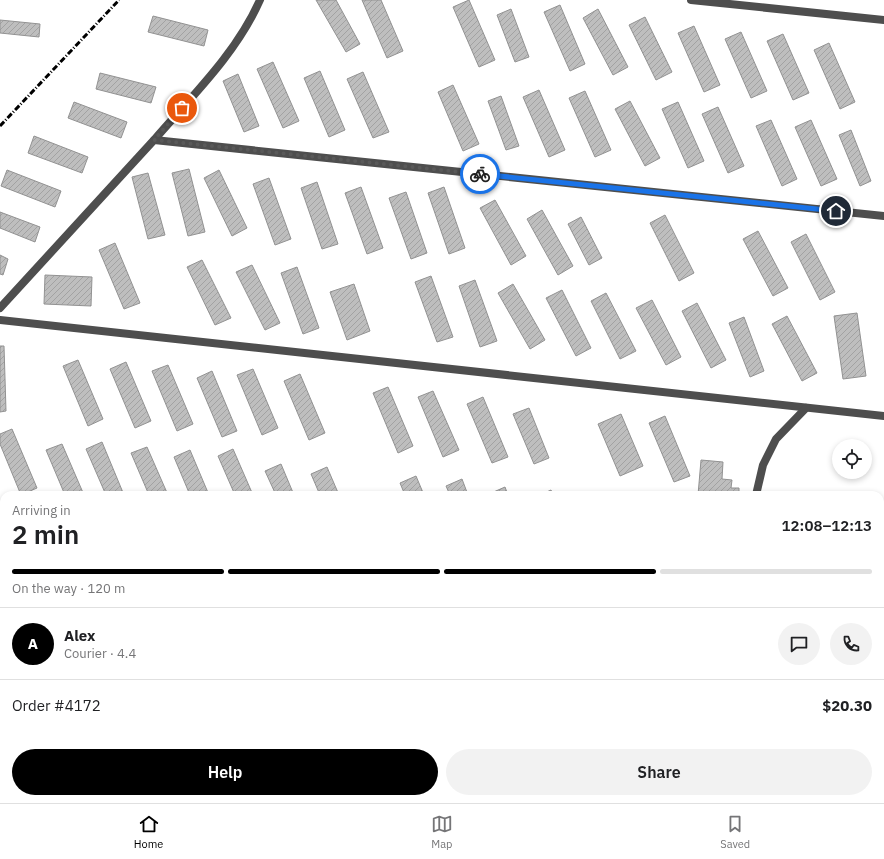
<!DOCTYPE html>
<html lang="en">
<head>
<meta charset="utf-8">
<style>
  body { margin:0; font-family:"IBM Plex Sans",sans-serif; background:#f2f2f2; color:#202124; height:100vh; display:flex; flex-direction:column; font-size:15px; white-space:nowrap }
  * { box-sizing:border-box; margin:0 }
  p { font-size:13px; color:#757577 }
  .icon { flex:none; width:22px; height:22px; fill:none; stroke:currentColor; stroke-width:2; stroke-linecap:round; stroke-linejoin:round }
  .map { position:relative; flex:1; overflow:hidden }
  .drawer { position:absolute; left:0px; top:491px; width:884px; height:312px; display:flex; flex-direction:column; background:#fff; border-radius:12px 12px 0 0; box-shadow:0 2px 6px #0003 }
  .drawer>* { flex:none }
  .fabs { position:absolute; left:832px; top:439px; display:grid; gap:8px }
  .fabs a { display:grid; place-items:center; width:40px; height:40px; border-radius:50%; background:#fff; box-shadow:0 2px 6px #0003; font-size:20px }
  .pin { position:absolute; display:grid; place-items:center; width:34px; height:34px; color:#fff; margin:-17px; border:2px solid #fff; border-radius:50%; box-shadow:0 1px 4px #0007 }
  .courier { position:absolute; display:grid; place-items:center; width:40px; height:40px; margin:-20px; border:3px solid #1a73e8; border-radius:50%; background:#fff; color:#222; box-shadow:0 1px 5px #0007 }
  .headline em { font-style:normal; font-weight:600 }
  .headline div { display:flex; flex-direction:column-reverse }
  .headline { display:flex; align-items:center; justify-content:space-between; height:68px; padding:0 12px }
  h1 { font-size:26px; font-weight:600; line-height:30px }
  .bar { display:grid; grid-template-columns:repeat(4,1fr); gap:6px 4px; align-content:center; height:48px; padding:0 12px }
  .bar i { height:5px; border-radius:3px; background:#e0e0e0 }
  .bar .on { background:#000 }
  .bar p { grid-column:span 4 }
  .line { display:flex; align-items:center; gap:10px; padding:0 12px; border-top:1px solid #e0e0e0 }
  .line div { flex:1 }
  .round { display:grid; place-items:center; flex:none; width:42px; height:42px; border-radius:21px; background:#f2f2f2 }
  .cta { display:flex; gap:8px; margin-top:auto; padding:8px 12px }
  .cta a { flex:1; height:46px; border-radius:24px; background:#000; color:#fff; font-size:16px; font-weight:600; line-height:46px; text-align:center }
  .cta a+a { background:#f2f2f2; color:#202124 }
  .menu { display:flex; justify-content:space-around; align-items:center; height:56px; border-top:1px solid #e0e0e0; background:#fff; font-size:11px; color:#757577 }
  .menu a { display:grid; justify-items:center; gap:2px }
  .menu .on { color:#000 }
  .map>svg:first-child { display:block }
  .building { fill:url(#building-hatch); stroke:#929292 }
  .lines { fill:none; stroke-linecap:round; stroke-linejoin:round }
  .lane { stroke:#4e4e4e; stroke-width:8 }
  .secondary { stroke:#1b1b1b; stroke-width:8 }
  .rail { stroke:#000; stroke-width:3; stroke-dasharray:6 2 1 2; stroke-linecap:butt }
  .done { stroke:#595959; stroke-width:4; stroke-dasharray:0 7.2 }
  .route { stroke:#1a73e8; stroke-width:5 }
</style>
</head>
<body>
<div class="map">
<svg width="884" height="803" viewBox="0 0 884 803">
  <defs>
    <pattern id="building-hatch" width="6" height="6" patternUnits="userSpaceOnUse"><rect width="6" height="6" fill="#bebebe"/><path d="M-1 1l2-2M0 6l6-6M5 7l2-2" fill="none" stroke="#a2a2a2"/></pattern>
  </defs>
  <rect width="100%" height="100%" fill="#fff"/>
  <!-- building -->
  <g class="building">
    <path d="M316,0H336L360,44L346,52Z"/>
    <path d="M362,0H381L403,51L387,58Z"/>
    <path d="M469,0L495,60L479,67L453,7Z"/>
    <path d="M560,5L585,64L570,71L544,12Z"/>
    <path d="M511,9L529,57L515,62L497,15Z"/>
    <path d="M598,9L628,67L613,75L583,18Z"/>
    <path d="M153,16L208,30L204,46L148,32Z"/>
    <path d="M645,17L672,72L656,80L629,25Z"/>
    <path d="M0,20L40,24L39,37L0,33Z"/>
    <path d="M694,26L720,85L704,92L678,33Z"/>
    <path d="M741,32L767,91L751,98L725,39Z"/>
    <path d="M783,34L809,93L793,100L767,41Z"/>
    <path d="M829,43L855,102L840,109L814,50Z"/>
    <path d="M273,62L299,121L283,128L257,69Z"/>
    <path d="M320,71L345,130L329,137L304,78Z"/>
    <path d="M363,72L389,132L373,138L347,79Z"/>
    <path d="M100,73L156,87L151,103L96,89Z"/>
    <path d="M238,74L259,126L244,132L223,81Z"/>
    <path d="M453,85L479,144L463,151L438,92Z"/>
    <path d="M539,90L565,150L549,157L523,97Z"/>
    <path d="M585,91L611,150L595,157L569,98Z"/>
    <path d="M501,96L519,146L506,150L488,101Z"/>
    <path d="M630,101L660,158L645,166L615,109Z"/>
    <path d="M74,102L127,122L121,138L68,118Z"/>
    <path d="M678,102L704,161L688,168L662,109Z"/>
    <path d="M718,107L744,166L728,173L702,114Z"/>
    <path d="M771,120L797,179L782,186L756,126Z"/>
    <path d="M811,120L837,179L821,186L795,127Z"/>
    <path d="M851,130L871,181L860,186L839,135Z"/>
    <path d="M34,136L88,157L82,173L28,153Z"/>
    <path d="M189,169L205,232L188,236L172,173Z"/>
    <path d="M7,170L61,191L55,207L1,186Z"/>
    <path d="M219,170L247,228L232,236L204,178Z"/>
    <path d="M148,173L165,235L148,239L132,177Z"/>
    <path d="M269,178L291,239L275,245L253,184Z"/>
    <path d="M317,182L338,244L322,249L301,188Z"/>
    <path d="M361,187L383,248L367,254L345,193Z"/>
    <path d="M444,187L465,248L449,254L428,193Z"/>
    <path d="M406,192L427,253L411,259L389,198Z"/>
    <path d="M495,200L526,256L511,265L480,208Z"/>
    <path d="M542,210L573,266L558,275L527,219Z"/>
    <path d="M0,212L40,227L35,242L0,228Z"/>
    <path d="M665,215L694,273L679,281L650,223Z"/>
    <path d="M581,217L602,258L589,265L568,224Z"/>
    <path d="M758,231L788,288L773,296L743,239Z"/>
    <path d="M806,234L835,292L820,300L791,242Z"/>
    <path d="M115,243L140,303L124,309L99,250Z"/>
    <path d="M0,255L8,259L3,275L0,274Z"/>
    <path d="M202,260L231,318L215,325L187,267Z"/>
    <path d="M252,265L280,323L265,330L236,272Z"/>
    <path d="M297,267L319,328L303,334L281,273Z"/>
    <path d="M45,275L92,277L91,306L44,304Z"/>
    <path d="M431,276L453,337L437,342L415,282Z"/>
    <path d="M475,280L497,341L480,347L459,286Z"/>
    <path d="M354,284L370,331L347,340L330,292Z"/>
    <path d="M513,284L545,340L530,349L498,293Z"/>
    <path d="M562,290L591,348L576,356L546,298Z"/>
    <path d="M606,293L636,351L620,359L591,301Z"/>
    <path d="M652,300L681,357L666,365L636,308Z"/>
    <path d="M697,303L726,360L711,368L682,311Z"/>
    <path d="M857,313L866,376L843,379L834,316Z"/>
    <path d="M787,316L817,373L802,381L772,324Z"/>
    <path d="M744,317L764,371L750,377L729,323Z"/>
    <path d="M0,346H4L6,411L0,412Z"/>
    <path d="M78,360L103,419L88,426L63,366Z"/>
    <path d="M126,362L151,421L135,428L110,369Z"/>
    <path d="M168,365L193,424L177,431L152,371Z"/>
    <path d="M253,369L278,428L262,435L237,375Z"/>
    <path d="M212,371L237,431L222,437L197,378Z"/>
    <path d="M300,374L325,433L309,440L284,381Z"/>
    <path d="M388,387L413,446L398,453L373,393Z"/>
    <path d="M433,391L459,450L443,457L418,397Z"/>
    <path d="M483,397L508,457L492,463L467,404Z"/>
    <path d="M529,408L549,458L534,464L513,414Z"/>
    <path d="M621,414L643,466L620,476L598,424Z"/>
    <path d="M665,416L690,476L674,482L649,423Z"/>
    <path d="M12,429L37,488L21,495L0,444V434Z"/>
    <path d="M102,442L124,495H106L86,449Z"/>
    <path d="M62,444L84,495H65L46,450Z"/>
    <path d="M147,447L168,495H149L131,453Z"/>
    <path d="M233,449L253,495H235L218,456Z"/>
    <path d="M190,450L209,495H190L174,457Z"/>
    <path d="M701,460L723,462L722,479L732,480L731,488H739V495H698Z"/>
    <path d="M281,464L294,495H276L265,471Z"/>
    <path d="M327,467L339,495H320L311,474Z"/>
    <path d="M416,476L424,495H405L400,483Z"/>
    <path d="M462,479L468,495H450L446,486Z"/>
    <path d="M505,487L508,495H490L489,494Z"/>
    <path d="M551,490L553,495H540Z"/>
    <path d="M4,553V571L0,560V555Z"/>
    <path d="M0,667L4,678V692L0,693Z"/>
    <path d="M4,745V756L0,747Z"/>
    <path d="M23,799H42L33,803H25Z"/>
    <path d="M106,799H125L127,803H108Z"/>
    <path d="M148,799H167L169,803H150Z"/>
    <path d="M191,799H209L210,803H193Z"/>
    <path d="M275,799H294L296,803H277Z"/>
    <path d="M319,799H337L339,803H320Z"/>
    <path d="M405,799H424L425,803H407Z"/>
    <path d="M461,799H469L470,803H453Z"/>
  </g>
  <g class="lines">
    <!-- lane -->
    <g class="lane">
      <path d="M691,0L884,20"/>
      <path d="M154,140C192,96 236,54 260,0"/>
      <path d="M0,308L154,140L884,216"/>
      <path d="M0,320L884,416"/>
      <path d="M756,495L763,465L776,439L806,408"/>
      <path d="M0,520H4"/>
      <path d="M880,614H884"/>
      <path d="M0,719L4,720"/>
      <path d="M752,799L790,803"/>
    </g>
    <!-- secondary -->
    <g class="secondary">
      <path d="M880,736L884,698"/>
      <path d="M873,803V799"/>
    </g>
    <!-- rail -->
    <path class="rail" d="M0,126L119,0"/>
  </g>
  <g class="lines">
    <!-- done -->
    <path class="done" d="M182,108L154,140L480,174"/>
    <!-- route -->
    <path class="route" d="M480,174L836,211"/>
  </g>
</svg>
<div class="fabs">
<a><svg class="icon" aria-label="locate" viewBox="0 0 24 24"><circle cx="12" cy="12" r="6"/><path d="M12 2v4M12 18v4M2 12h4M18 12h4"/></svg></a>
</div>
<div class="pin" style="left:182px;top:108px;background:#ea580c"><svg class="icon" aria-label="bag" viewBox="0 0 24 24"><path d="M5 8h14l-1 12H6zM9 8a3 3 0 0 1 6 0"/></svg></div>
<div class="pin" style="left:836px;top:211px;background:#1f2937"><svg class="icon" aria-label="home" viewBox="0 0 24 24"><path d="M3 11l9-7 9 7M6 9v11h12V9"/></svg></div>
<div class="courier" style="left:480px;top:174px"><svg class="icon" aria-label="bike" viewBox="0 0 24 24"><circle cx="6" cy="16" r="4"/><circle cx="18" cy="16" r="4"/><path d="M6 16l4-8h5l3 8M10 8l3 8H6M13 5h3"/></svg></div>
<section class="drawer">
<div class="headline"><div><h1>2 min</h1><p>Arriving in</p></div><em>12:08–12:13</em></div>
<div class="bar"><i class="on"></i><i class="on"></i><i class="on"></i><i></i><p>On the way · 120 m</p></div>
<div class="line" style="height:72px"><b class="round" style="background:#000;color:#fff">A</b><div><b>Alex</b><p>Courier · 4.4</p></div><a class="round"><svg class="icon" aria-label="chat" viewBox="0 0 24 24"><path d="M4 5h16v11H9l-5 4z"/></svg></a><a class="round"><svg class="icon" aria-label="phone" viewBox="0 0 24 24"><path d="M5 4h4l2 5-3 2q2 4 5 5l2-3 5 2v4C11 20 4 13 5 4z"/></svg></a></div>
<div class="line" style="height:52px"><div>Order #4172</div><b>$20.30</b></div>
<div class="cta"><a>Help</a><a>Share</a></div>
</section>
</div>
<nav class="menu">
<a class="on"><svg class="icon" aria-label="home" viewBox="0 0 24 24"><path d="M3 11l9-7 9 7M6 9v11h12V9"/></svg>Home</a>
<a><svg class="icon" aria-label="map" viewBox="0 0 24 24"><path d="M3 6l6-2 6 2 6-2v14l-6 2-6-2-6 2zM9 4v14M15 6v14"/></svg>Map</a>
<a><svg class="icon" aria-label="saved" viewBox="0 0 24 24"><path d="M7 4h10v16l-5-4-5 4z"/></svg>Saved</a>
</nav>
</body>
</html>
